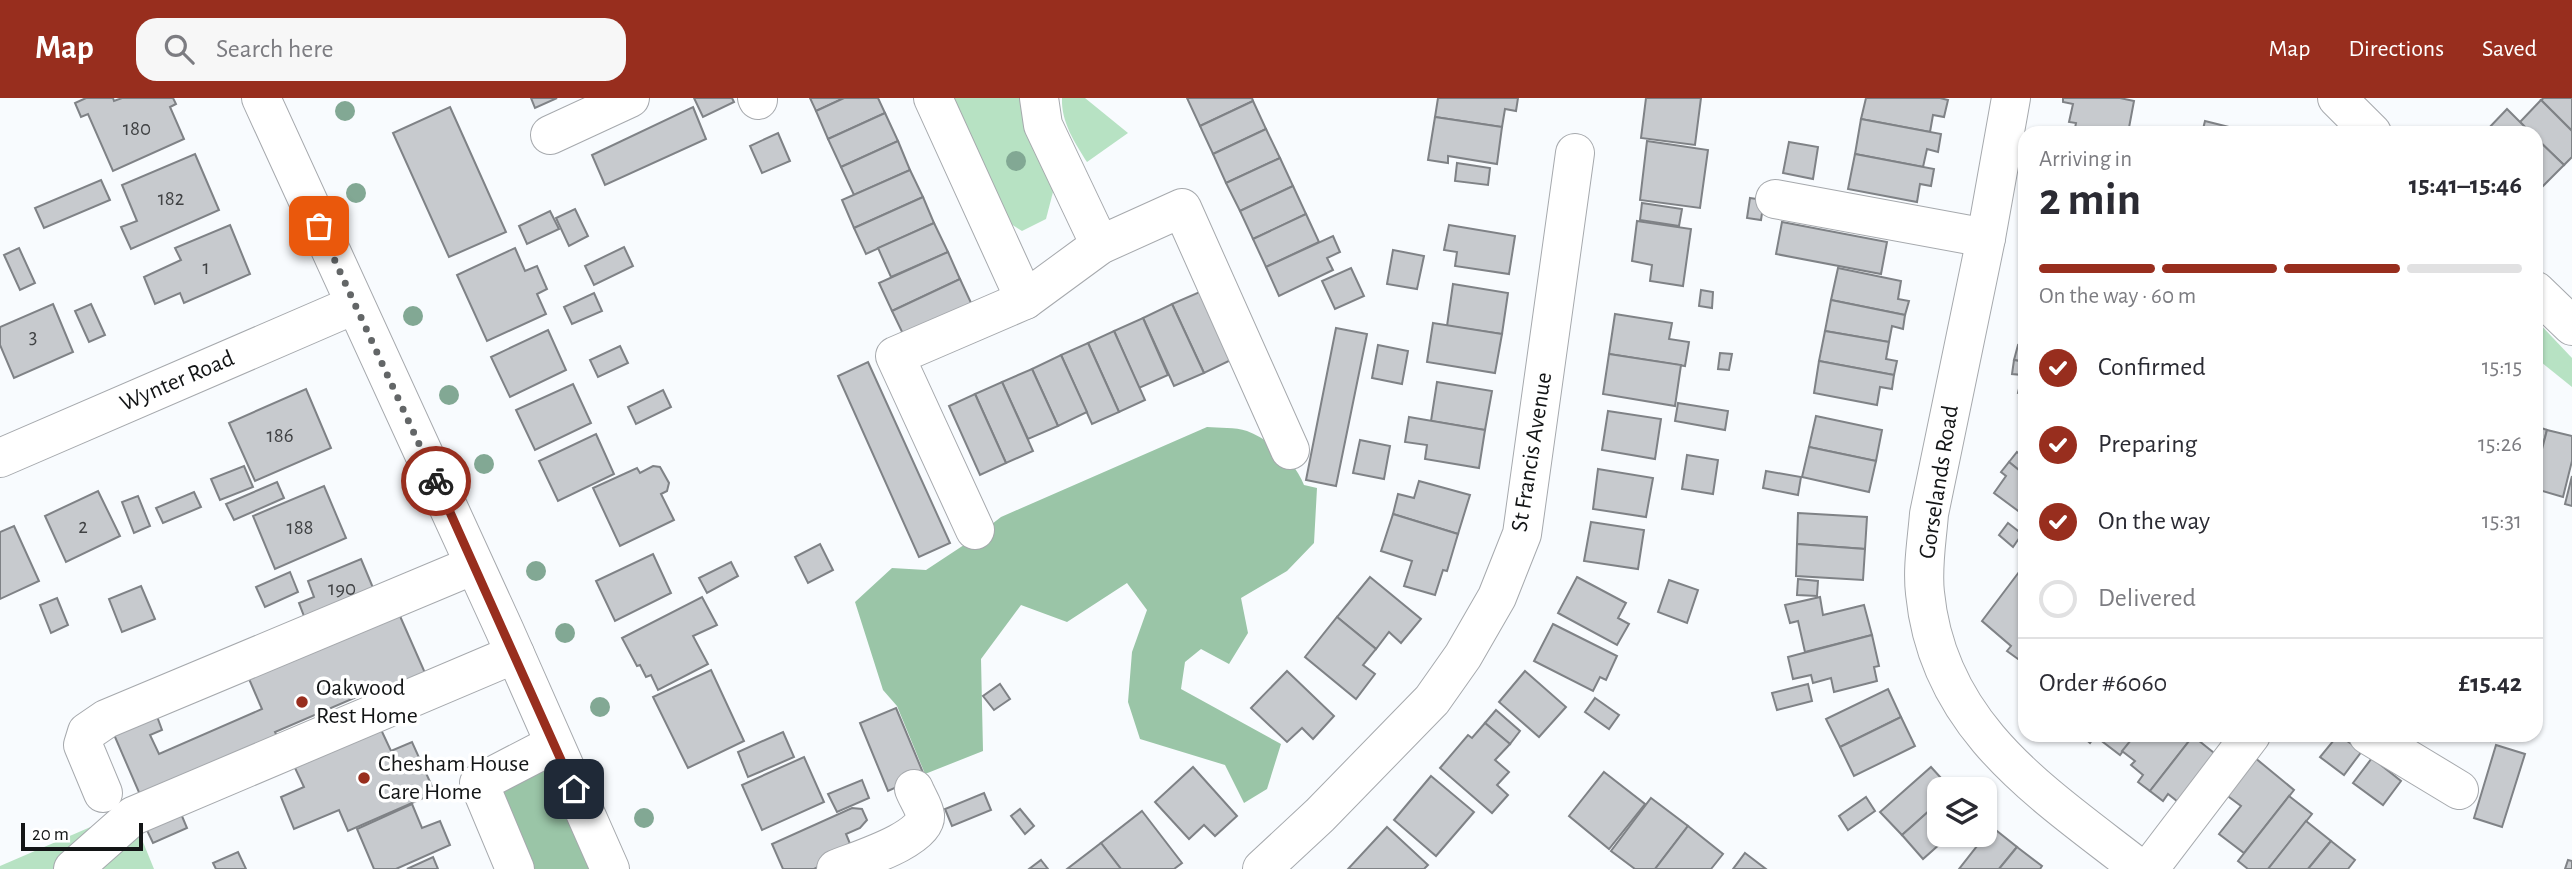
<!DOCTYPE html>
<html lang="en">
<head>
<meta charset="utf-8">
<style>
  body { margin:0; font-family:"Alegreya Sans",sans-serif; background:#f7f7f7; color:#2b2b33; height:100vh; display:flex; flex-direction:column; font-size:26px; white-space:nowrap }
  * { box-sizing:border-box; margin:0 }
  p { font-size:23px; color:#7c7c81 }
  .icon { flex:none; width:38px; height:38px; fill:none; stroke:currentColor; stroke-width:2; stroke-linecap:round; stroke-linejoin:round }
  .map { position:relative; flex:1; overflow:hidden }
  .drawer { position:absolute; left:2018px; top:28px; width:525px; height:616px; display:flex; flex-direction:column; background:#fff; border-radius:21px; box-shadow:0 2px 5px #0004 }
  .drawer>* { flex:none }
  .fabs { position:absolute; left:1927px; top:679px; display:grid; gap:14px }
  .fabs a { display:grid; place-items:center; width:70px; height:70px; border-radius:14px; background:#fff; box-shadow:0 2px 5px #0004; font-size:35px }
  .scale { position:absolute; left:21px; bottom:18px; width:122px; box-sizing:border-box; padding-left:7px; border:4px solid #131516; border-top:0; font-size:19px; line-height:24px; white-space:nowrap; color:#131516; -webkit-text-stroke:5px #fff; paint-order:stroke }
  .pin { position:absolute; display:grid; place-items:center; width:60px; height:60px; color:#fff; margin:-30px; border-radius:14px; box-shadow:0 4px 10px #0006 }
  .courier { position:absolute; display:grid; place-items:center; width:70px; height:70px; margin:-35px; border:5px solid #982e1e; border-radius:50%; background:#fff; color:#222; box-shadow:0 2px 9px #0007 }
  .head em { font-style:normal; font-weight:700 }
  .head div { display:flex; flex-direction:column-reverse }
  .head { display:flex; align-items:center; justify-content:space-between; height:119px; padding:0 21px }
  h1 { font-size:46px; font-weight:700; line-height:52px }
  .bar { display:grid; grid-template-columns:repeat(4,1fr); gap:10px 7px; align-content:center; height:84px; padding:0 21px }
  .bar i { height:9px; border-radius:5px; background:#e1e1e2 }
  .bar .on { background:#982e1e }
  .bar p { grid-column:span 4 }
  .line { display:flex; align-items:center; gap:18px; padding:0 21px; border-top:2px solid #e1e1e2 }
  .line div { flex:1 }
  ol { padding:0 21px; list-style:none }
  li { display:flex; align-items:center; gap:21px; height:77px }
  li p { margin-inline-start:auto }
  li .icon { padding:7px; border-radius:50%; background:#982e1e; color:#fff; stroke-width:4 }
  li:last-child { color:#7c7c81 }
  li i { width:38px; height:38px; border:4px solid #e1e1e2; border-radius:50% }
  header { display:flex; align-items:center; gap:42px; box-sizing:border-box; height:98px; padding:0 35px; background:#982e1e; color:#fff }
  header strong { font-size:33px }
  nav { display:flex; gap:38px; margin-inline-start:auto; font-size:24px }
  .search { width:490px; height:63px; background:#f7f7f7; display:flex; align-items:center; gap:18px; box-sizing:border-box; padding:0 24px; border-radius:21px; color:#7c7c81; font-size:26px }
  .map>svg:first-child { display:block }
  .green { fill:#b7e2c3 }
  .forest { fill:#9ac5a7 }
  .building { fill:#c7cace; stroke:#7f8286; stroke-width:2 }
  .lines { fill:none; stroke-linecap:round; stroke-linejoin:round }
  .minor-casing { stroke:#a6a9ad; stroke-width:40 }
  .minor { stroke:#fff; stroke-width:38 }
  .tree { fill:#82a894 }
  .done { stroke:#636667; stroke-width:7; stroke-dasharray:0 12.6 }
  .route { stroke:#982e1e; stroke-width:9 }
  .poi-dot { fill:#982e1e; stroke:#fff; stroke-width:2.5 }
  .labels { text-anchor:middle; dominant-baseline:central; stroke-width:7; stroke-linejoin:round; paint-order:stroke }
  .number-label { font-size:21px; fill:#404244 }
  .street-label { font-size:24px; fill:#131516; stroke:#fff }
  .poi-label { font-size:24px; fill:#131516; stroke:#fff; text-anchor:start }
</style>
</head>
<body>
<header>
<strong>Map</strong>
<div class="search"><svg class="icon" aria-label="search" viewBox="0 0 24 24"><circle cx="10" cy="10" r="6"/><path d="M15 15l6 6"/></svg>Search here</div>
<nav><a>Map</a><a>Directions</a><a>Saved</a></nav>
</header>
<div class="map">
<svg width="2572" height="771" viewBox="0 0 2572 771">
  <rect width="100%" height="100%" fill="#f8fbfe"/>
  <!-- green -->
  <g class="green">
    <path d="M938,0H1024L1050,75L1053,94L1046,121L1022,133L994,115Z"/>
    <path d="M1062,0H1085L1128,35L1087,64C1075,45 1061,24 1062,0Z"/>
    <path d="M2536,222L2572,260V289L2536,260Z"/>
    <path d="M130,712L154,771H0V768Z"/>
  </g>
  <!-- forest -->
  <g class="forest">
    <path d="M1207,329C1219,330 1235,329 1247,333C1270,342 1295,363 1304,387L1317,390L1314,445L1287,473L1241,500L1248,535L1229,566L1201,551L1185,564L1181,591L1281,646L1267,691L1244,705L1225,667L1140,641L1128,604L1132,554L1147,512L1127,485L1067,524L1021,507L981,561L983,653L925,676L897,608L883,592L855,504L892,470L926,472L970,443L1001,419Z"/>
    <path d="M554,646L610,771H515L479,685Z"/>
  </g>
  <!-- building -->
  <g class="building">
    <path d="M86,0H113L114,3L122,0H173L176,6L170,9L184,41L113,73L88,16L81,19L75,5Z"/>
    <path d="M531,0H557L535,10Z"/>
    <path d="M694,0H732L734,4L703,19Z"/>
    <path d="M810,0H844L816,13Z"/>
    <path d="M844,0H878L885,15L828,41L816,13Z"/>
    <path d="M1187,0H1252L1253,3L1200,28Z"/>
    <path d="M1438,0H1518L1516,13L1505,11L1502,29L1435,19Z"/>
    <path d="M1646,0H1701L1695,47L1641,40Z"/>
    <path d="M1866,0H1940L1948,2L1944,19L1933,17L1930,34L1861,21Z"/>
    <path d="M2063,0H2120L2134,3L2128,35H2074L2076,25L2069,24L2073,6L2063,4Z"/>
    <path d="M2544,0H2572V33L2541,2Z"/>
    <path d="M2541,2L2572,33V59L2564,67L2536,40V35H2531L2520,24Z"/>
    <path d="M1253,3L1266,31L1213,56L1200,28Z"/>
    <path d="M450,9L506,134L449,159L393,35Z"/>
    <path d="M693,9L706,41L605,87L592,57Z"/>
    <path d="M2507,11L2531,35H2488L2486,33Z"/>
    <path d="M885,15L898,43L841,69L828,41Z"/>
    <path d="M1435,19L1502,29L1497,66L1448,58V65L1428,62Z"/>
    <path d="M1861,21L1941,36L1938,54L1927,51L1923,69L1855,56Z"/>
    <path d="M2205,23L2237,31L2236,35H2202Z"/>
    <path d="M1266,31L1280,60L1226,85L1213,56Z"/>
    <path d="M778,35L790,63L762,75L750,48Z"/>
    <path d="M2536,40L2564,67L2542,89L2536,83Z"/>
    <path d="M898,43L910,72L854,97L841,69Z"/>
    <path d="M1647,43L1708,52L1700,110L1640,102Z"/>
    <path d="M1789,44L1818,49L1813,81L1783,75Z"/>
    <path d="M195,56L219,112L131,151L121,129L137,123L122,87Z"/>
    <path d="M1855,56L1934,71L1931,88L1920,86L1917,104L1848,91Z"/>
    <path d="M1280,60L1293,88L1240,113L1226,85Z"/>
    <path d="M1457,65L1490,70L1488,87L1455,83Z"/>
    <path d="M910,72L923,99L854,130L842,102Z"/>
    <path d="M101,82L110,102L44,130L35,110Z"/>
    <path d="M1293,88L1306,116L1253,141L1240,113Z"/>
    <path d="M923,99L934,125L866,156L854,130Z"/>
    <path d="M1750,100L1764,102L1761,122L1747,120Z"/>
    <path d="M1642,105L1682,111L1679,128L1640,122Z"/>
    <path d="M575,111L588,138L569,148L556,120Z"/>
    <path d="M550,113L559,131L527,146L519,128Z"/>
    <path d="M1306,116L1319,144L1266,169L1253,141Z"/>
    <path d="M1637,123L1691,131L1683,188L1650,183L1652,167L1632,163Z"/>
    <path d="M1782,124L1887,144L1881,176L1776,156Z"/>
    <path d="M934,125L948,154L891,179L878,150Z"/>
    <path d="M230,127L250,176L184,205L180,195L155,206L144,179L181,162L175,150Z"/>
    <path d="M1449,127L1515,138L1509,176L1455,168L1457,154L1444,152Z"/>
    <path d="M1333,138L1340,154L1327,160L1333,172L1279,198L1266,169Z"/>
    <path d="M624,149L633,168L594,187L585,168Z"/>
    <path d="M19,150L35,185L20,192L4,157Z"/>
    <path d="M515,150L525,173L537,168L547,191L537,196L546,216L487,243L457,177Z"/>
    <path d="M1393,152L1424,158L1417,191L1387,186Z"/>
    <path d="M948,154L960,181L892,213L879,185Z"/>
    <path d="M1351,170L1364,198L1335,211L1322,183Z"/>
    <path d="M1838,170L1901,183L1898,201L1909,203L1905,217L1831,202Z"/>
    <path d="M960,181L972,207L904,238L892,213Z"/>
    <path d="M1453,186L1508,195L1502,236L1447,228Z"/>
    <path d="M1701,192L1713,194L1712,210L1699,208Z"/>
    <path d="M1202,193L1233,261L1204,275L1172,206Z"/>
    <path d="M594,195L602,213L572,226L564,209Z"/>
    <path d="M1831,202L1905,217L1903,231L1892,228L1889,244L1825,233Z"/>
    <path d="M53,206L73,254L14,280L0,247V229Z"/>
    <path d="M91,206L105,237L89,244L75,213Z"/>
    <path d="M1172,206L1204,275L1174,288L1143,220Z"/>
    <path d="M1615,216L1672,225L1669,241L1689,244L1685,268L1609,256Z"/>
    <path d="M1143,220L1168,277L1139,290L1114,233Z"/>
    <path d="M1433,225L1502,236L1495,275L1427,264Z"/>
    <path d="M1336,230L1367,236L1336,388L1306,382Z"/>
    <path d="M548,232L566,272L510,299L491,259Z"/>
    <path d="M1114,233L1145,302L1119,314L1088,245Z"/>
    <path d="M1825,233L1889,244L1886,261L1897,263L1894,277L1819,263Z"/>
    <path d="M1088,245L1119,314L1092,326L1061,257Z"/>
    <path d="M1378,247L1408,253L1402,286L1372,280Z"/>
    <path d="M2018,247L2025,249V264L2014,262Z"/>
    <path d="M620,248L628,265L598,279L590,262Z"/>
    <path d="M1720,255L1732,256L1729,272L1718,271Z"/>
    <path d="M1609,256L1681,267L1675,308L1603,296Z"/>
    <path d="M1061,257L1087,314L1058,328L1032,271Z"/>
    <path d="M2014,262L2025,264V296L2018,295L2022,277L2012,276Z"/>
    <path d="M1819,263L1894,277L1892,291L1880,289L1877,307L1814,295Z"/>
    <path d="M868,264L950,445L919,459L838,278Z"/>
    <path d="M1032,271L1058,328L1028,341L1002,284Z"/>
    <path d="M1002,284L1033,353L1006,365L975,296Z"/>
    <path d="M1437,284L1492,293L1485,332L1431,323Z"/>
    <path d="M573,286L591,325L535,352L516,312Z"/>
    <path d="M306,291L331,350L255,383L229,325Z"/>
    <path d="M663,292L671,309L636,326L628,309Z"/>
    <path d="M975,296L1006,365L980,377L949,308Z"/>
    <path d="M1678,305L1728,313L1725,332L1675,323Z"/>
    <path d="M1608,313L1661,321L1655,361L1602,352Z"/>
    <path d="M1816,318L1882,332L1876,363L1809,349Z"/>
    <path d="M1409,319L1485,332L1479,370L1425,361L1427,347L1405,344Z"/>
    <path d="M2536,328L2547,332L2536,374Z"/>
    <path d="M2547,332L2572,338V363L2563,399L2536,391V374Z"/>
    <path d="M596,336L614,376L558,403L539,363Z"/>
    <path d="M1360,342L1390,348L1384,381L1353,375Z"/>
    <path d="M1809,349L1876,363L1869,394L1802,379Z"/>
    <path d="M2017,354L2022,358L2025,354V377L2009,364Z"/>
    <path d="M1687,357L1718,362L1713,396L1682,391Z"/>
    <path d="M2009,364L2025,377V418L1994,395L2006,378L2001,374Z"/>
    <path d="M244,368L253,389L220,402L211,381Z"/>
    <path d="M653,368L660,369L669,385L667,393L661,396L674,422L620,448L593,390L637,370L640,375Z"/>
    <path d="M1598,371L1653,380L1646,419L1593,411Z"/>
    <path d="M1766,373L1801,379L1798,397L1763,390Z"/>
    <path d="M2572,378V408L2565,406Z"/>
    <path d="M1419,383L1470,397L1458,436L1393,416L1398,396L1414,400Z"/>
    <path d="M277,384L284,400L234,422L226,406Z"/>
    <path d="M324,388L346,440L275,471L253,418Z"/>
    <path d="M98,393L120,438L66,464L45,418Z"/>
    <path d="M194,394L201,409L163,425L156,410Z"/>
    <path d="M138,398L150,428L134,435L122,404Z"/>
    <path d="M1798,415L1867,419L1865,451L1797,446Z"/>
    <path d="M1393,416L1458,436L1447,473L1443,472L1435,497L1404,488L1412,463L1381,453Z"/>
    <path d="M1591,424L1644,432L1638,471L1584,463Z"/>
    <path d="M2008,425L2022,436L2013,449L1999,437Z"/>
    <path d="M14,428L39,483L0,501V434Z"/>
    <path d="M820,446L833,472L808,485L795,459Z"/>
    <path d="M1797,446L1865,451L1863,482L1796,478Z"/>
    <path d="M653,456L671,495L615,523L596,483Z"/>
    <path d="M361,461L376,497L307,526L299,505L314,499L308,483Z"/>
    <path d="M731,464L738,478L707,495L699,480Z"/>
    <path d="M290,474L298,494L265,509L256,489Z"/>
    <path d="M2019,474L2025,478V553L2018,561L2007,553L2011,548L1982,523Z"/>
    <path d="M1370,479L1421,521L1401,545L1389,534L1376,551L1337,519Z"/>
    <path d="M1577,479L1626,505L1618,520L1629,526L1617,547L1558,515Z"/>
    <path d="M1798,481L1818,483L1817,498L1797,497Z"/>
    <path d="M1669,482L1698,492L1687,525L1658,514Z"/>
    <path d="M141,488L155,521L122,534L109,501Z"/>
    <path d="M702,499L717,527L693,538L708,566L658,592L651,577L646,579L640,567L637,568L622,540Z"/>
    <path d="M1820,499L1823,517L1864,507L1872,537L1805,554L1798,523L1790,525L1785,507Z"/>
    <path d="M57,500L68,527L51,535L40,507Z"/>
    <path d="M396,509L429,584L367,611L361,597L275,634L278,640L141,699L112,632L155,613L162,632L150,637L159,656L262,611L246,574Z"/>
    <path d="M1337,519L1376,551L1363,567L1375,576L1356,601L1305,559Z"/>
    <path d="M1553,526L1617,558L1606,582L1600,579L1593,593L1534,563Z"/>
    <path d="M1872,537L1879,568L1874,569L1877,583L1834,594L1831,580L1813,585L1811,577L1793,581L1788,559Z"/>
    <path d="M711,572L744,643L688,670L653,599Z"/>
    <path d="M1287,573L1334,618L1313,641L1302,630L1287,644L1251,610Z"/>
    <path d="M1525,573L1566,609L1539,639L1499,604Z"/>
    <path d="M1000,586L1010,601L994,612L983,598Z"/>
    <path d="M1808,586L1812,603L1777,612L1772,595Z"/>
    <path d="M1888,591L1901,619L1840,649L1826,621Z"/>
    <path d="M1595,600L1619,617L1609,631L1585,614Z"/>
    <path d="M896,610L924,677L888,693L860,625Z"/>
    <path d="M1496,612L1520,633L1510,646L1485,625Z"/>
    <path d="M1901,619L1915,648L1854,678L1840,649Z"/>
    <path d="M377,623L391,653L412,644L435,695L348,733L339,712L294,731L281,699L304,689L295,670Z"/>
    <path d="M1485,625L1510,646L1495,662L1509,674L1497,687L1508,697L1492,715L1440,670L1468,637L1472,640Z"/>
    <path d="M783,634L794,659L748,679L738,654Z"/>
    <path d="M2081,637H2135L2120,657L2095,638L2090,645Z"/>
    <path d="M2135,637H2192L2193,638L2150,693L2138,684L2143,677L2131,667L2135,663L2122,653Z"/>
    <path d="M2338,637L2362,653L2344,677L2320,659Z"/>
    <path d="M2468,637H2491L2490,643Z"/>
    <path d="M2193,638L2219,659L2182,707L2168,696L2163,703L2150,693Z"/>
    <path d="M2496,647L2525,656L2502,729L2474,720Z"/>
    <path d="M804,659L824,704L762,732L742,687Z"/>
    <path d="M2254,659L2294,692L2244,755L2219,736L2241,708L2225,696Z"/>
    <path d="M2372,660L2401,683L2383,707L2353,685Z"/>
    <path d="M1193,669L1237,718L1215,738L1204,727L1189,741L1155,704Z"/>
    <path d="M1931,669L1951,691H1939V704L1902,737L1880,714Z"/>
    <path d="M1604,674L1645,706L1609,751L1569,718Z"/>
    <path d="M1431,678L1474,714L1436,758L1394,722Z"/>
    <path d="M862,682L869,700L837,714L828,696Z"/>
    <path d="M984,695L991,712L952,728L945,711Z"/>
    <path d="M2289,698L2312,716L2268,771H2248L2238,763Z"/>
    <path d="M1866,699L1875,713L1848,732L1839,718Z"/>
    <path d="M1651,700L1688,728L1655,771H1635L1611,753Z"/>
    <path d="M1939,704V737H1950L1923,761L1902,737Z"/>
    <path d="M412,706L422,730L440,723L450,747L396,771H374L357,731Z"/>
    <path d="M852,710L862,711L867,722L860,730L846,736L853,753L814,771H783L772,746Z"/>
    <path d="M179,711L187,730L153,745L144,726Z"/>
    <path d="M1020,711L1034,728L1025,736L1011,718Z"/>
    <path d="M1142,713L1182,765L1174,771H1121L1101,745Z"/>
    <path d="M2306,723L2331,743L2308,771H2268Z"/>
    <path d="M1688,728L1723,756L1711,771H1655Z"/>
    <path d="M1387,729L1428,767L1424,771H1348Z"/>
    <path d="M1992,729L2017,749L1999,771H1959Z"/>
    <path d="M2331,743L2355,762L2348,771H2308Z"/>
    <path d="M1101,745L1121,771H1067Z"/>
    <path d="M2017,749L2042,768L2040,771H1999Z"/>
    <path d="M238,754L246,771H216L213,765Z"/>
    <path d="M1745,755L1766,771H1733Z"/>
    <path d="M433,759L438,771H407Z"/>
    <path d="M1041,762L1048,771H1029Z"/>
    <path d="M2568,762L2572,763V771H2565Z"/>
  </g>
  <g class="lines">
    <defs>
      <g id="minor">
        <path d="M261,0L504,531L610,771"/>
        <path d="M757,0L758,2"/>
        <path d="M933,0L1025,202"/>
        <path d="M1039,0L1043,27L1100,147"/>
        <path d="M2011,0L1986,140L1929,416C1927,442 1922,469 1925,495C1938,630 2043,695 2140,771"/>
        <path d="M2337,0L2372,35"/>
        <path d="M550,37L630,0"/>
        <path d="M1775,101L1986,140"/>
        <path d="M2536,193L2572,228"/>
        <path d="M0,360L354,207"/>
        <path d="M975,432L895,258L1025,202L1100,147L1182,110L1290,352"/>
        <path d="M2368,637L2459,692"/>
        <path d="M103,695L83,647L87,634L106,621L474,467"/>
        <path d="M73,771L133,718L515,556"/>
        <path d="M515,771L479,685L554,646"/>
        <path d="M836,771C855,763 928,741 925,717C924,709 917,699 914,691"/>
        <path d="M1262,771L1320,717L1432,602L1463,558L1497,499L1522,436L1575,55"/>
        <path d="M2149,771L2251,637"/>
      </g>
    </defs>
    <!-- minor casing -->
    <use href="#minor" class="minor-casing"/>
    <!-- minor -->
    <use href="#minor" class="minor"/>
  </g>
  <!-- trees -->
  <g class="tree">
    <circle cx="345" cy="13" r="10"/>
    <circle cx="1016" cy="63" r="10"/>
    <circle cx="356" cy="95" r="10"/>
    <circle cx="413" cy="218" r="10"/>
    <circle cx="449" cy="297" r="10"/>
    <circle cx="484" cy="366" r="10"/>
    <circle cx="536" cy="473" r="10"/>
    <circle cx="565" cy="535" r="10"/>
    <circle cx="600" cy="609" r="10"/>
    <circle cx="644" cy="720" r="10"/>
  </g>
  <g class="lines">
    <!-- done -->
    <path class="done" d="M319,128L436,383"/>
    <!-- route -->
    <path class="route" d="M436,383L574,691"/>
  </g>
  <!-- markers -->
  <g class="poi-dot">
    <circle cx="302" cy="604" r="7"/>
    <circle cx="364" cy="680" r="7"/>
  </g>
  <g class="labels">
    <!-- number labels -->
    <g class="number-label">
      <text x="137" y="30">180</text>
      <text x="171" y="100">182</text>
      <text x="206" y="169">1</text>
      <text x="33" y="238">3</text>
      <text x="280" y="337">186</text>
      <text x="83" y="428">2</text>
      <text x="300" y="429">188</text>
      <text x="342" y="490">190</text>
    </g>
    <!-- street labels -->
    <g class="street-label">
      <text transform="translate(177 283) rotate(-23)">Wynter Road</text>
      <text transform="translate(1532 354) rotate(-81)">St Francis Avenue</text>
      <text transform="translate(1939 384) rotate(-81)">Gorselands Road</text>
    </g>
    <!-- poi labels -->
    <g class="poi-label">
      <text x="316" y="590">Oakwood<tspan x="316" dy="28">Rest Home</tspan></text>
      <text x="378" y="666">Chesham House<tspan x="378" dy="28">Care Home</tspan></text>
    </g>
  </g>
</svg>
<div class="fabs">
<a><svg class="icon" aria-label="layers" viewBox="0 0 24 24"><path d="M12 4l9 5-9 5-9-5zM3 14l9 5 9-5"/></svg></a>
</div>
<div class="scale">20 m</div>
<div class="pin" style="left:319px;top:128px;background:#ea580c"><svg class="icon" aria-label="bag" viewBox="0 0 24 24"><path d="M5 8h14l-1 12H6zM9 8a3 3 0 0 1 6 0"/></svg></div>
<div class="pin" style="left:574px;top:691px;background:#1f2937"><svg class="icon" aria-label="home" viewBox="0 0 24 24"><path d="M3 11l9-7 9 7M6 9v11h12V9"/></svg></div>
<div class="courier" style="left:436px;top:383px"><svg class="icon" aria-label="bike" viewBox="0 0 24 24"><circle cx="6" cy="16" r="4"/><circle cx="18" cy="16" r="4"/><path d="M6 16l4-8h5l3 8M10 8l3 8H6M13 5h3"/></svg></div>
<section class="drawer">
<div class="head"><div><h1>2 min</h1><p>Arriving in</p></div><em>15:41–15:46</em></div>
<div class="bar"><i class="on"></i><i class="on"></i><i class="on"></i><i></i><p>On the way · 60 m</p></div>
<ol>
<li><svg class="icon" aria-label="check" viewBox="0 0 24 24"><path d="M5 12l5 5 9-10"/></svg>Confirmed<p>15:15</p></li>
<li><svg class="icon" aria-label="check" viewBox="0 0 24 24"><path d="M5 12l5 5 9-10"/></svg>Preparing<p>15:26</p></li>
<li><svg class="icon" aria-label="check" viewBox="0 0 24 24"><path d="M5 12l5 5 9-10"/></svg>On the way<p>15:31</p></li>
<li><i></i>Delivered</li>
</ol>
<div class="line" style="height:91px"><div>Order #6060</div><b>£15.42</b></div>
</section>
</div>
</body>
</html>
